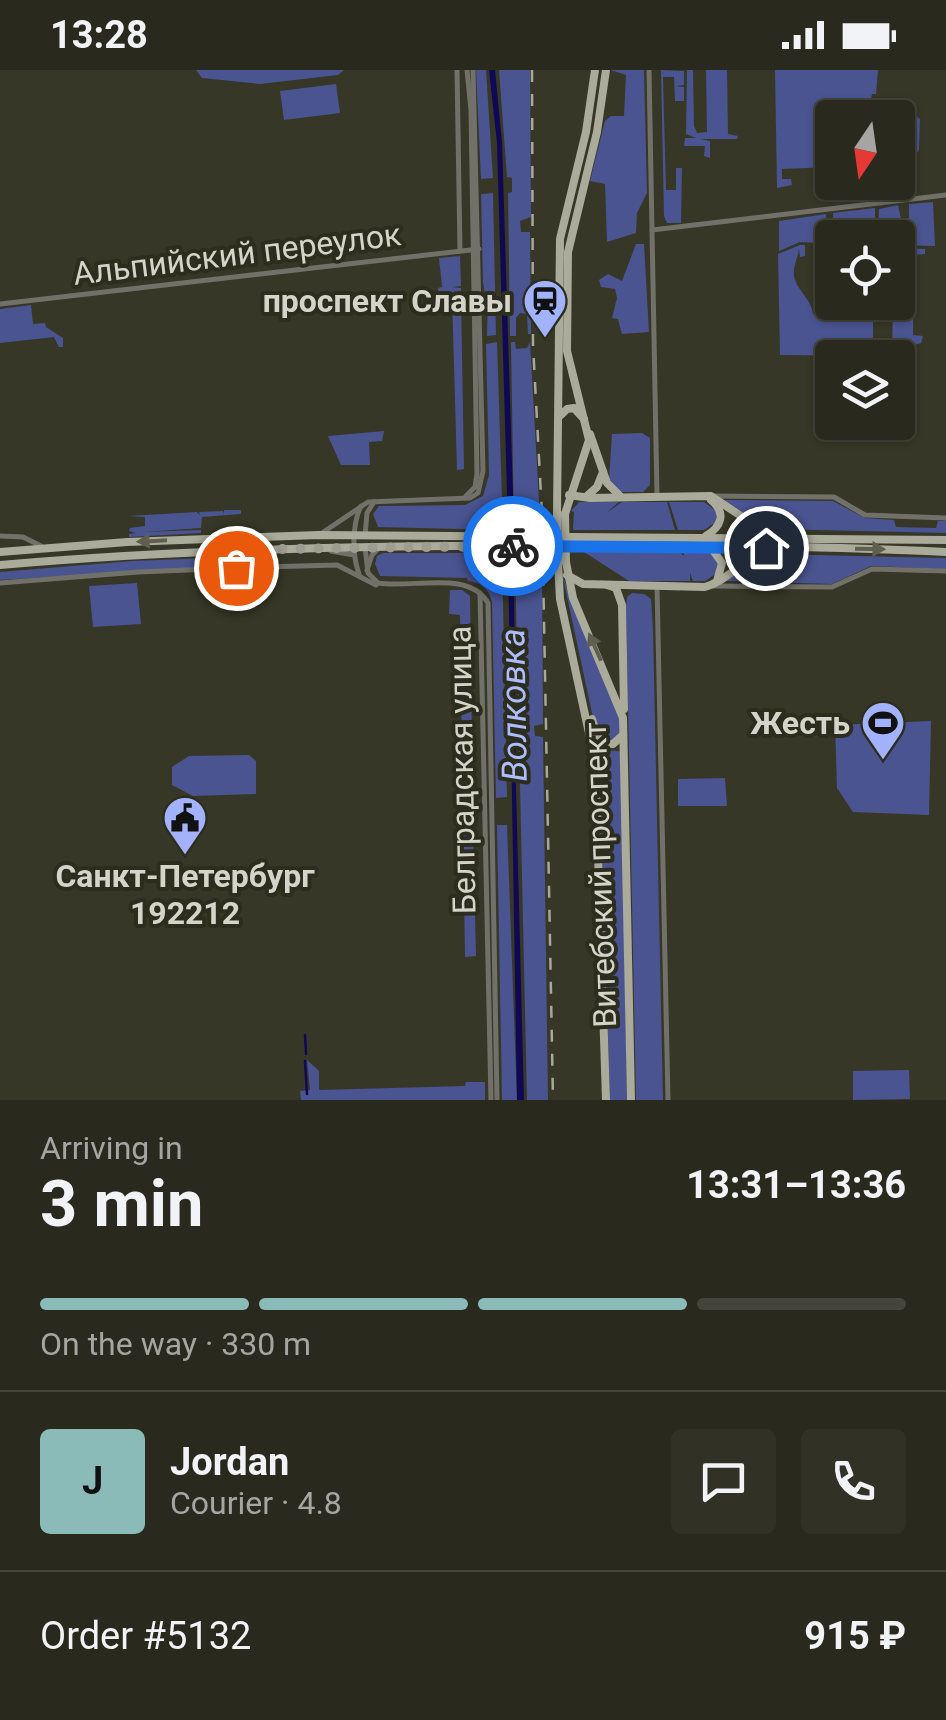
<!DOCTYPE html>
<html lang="en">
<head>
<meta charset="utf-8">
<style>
  body { margin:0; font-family:Roboto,sans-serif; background:#313126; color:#f1f3f6; height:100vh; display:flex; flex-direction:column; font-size:38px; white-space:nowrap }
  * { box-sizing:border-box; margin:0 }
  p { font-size:32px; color:#a5a6a4 }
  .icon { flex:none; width:55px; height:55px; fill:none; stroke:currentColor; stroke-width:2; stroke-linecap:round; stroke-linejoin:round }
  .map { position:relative; height:1030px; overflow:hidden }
  .panel { display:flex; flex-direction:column; background:#29291d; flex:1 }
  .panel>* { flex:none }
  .needle { width:65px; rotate:193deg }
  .tools { position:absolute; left:815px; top:30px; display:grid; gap:20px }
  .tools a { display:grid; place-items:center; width:100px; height:100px; border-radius:10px; background:#29291d; box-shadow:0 2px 8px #0004,0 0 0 2px #45453b; font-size:50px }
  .pin { position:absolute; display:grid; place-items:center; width:85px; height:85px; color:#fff; margin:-42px; border:5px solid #fff; border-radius:50%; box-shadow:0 2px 10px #0007 }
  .courier { position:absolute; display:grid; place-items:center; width:100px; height:100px; margin:-50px; border:8px solid #1a73e8; border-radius:50%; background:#fff; color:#222; box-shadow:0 2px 12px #0007 }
  .headline em { font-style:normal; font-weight:700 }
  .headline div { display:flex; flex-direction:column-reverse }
  .headline { display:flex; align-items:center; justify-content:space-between; height:170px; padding:0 40px }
  h1 { font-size:65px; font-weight:700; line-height:75px }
  .bar { display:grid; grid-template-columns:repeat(4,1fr); gap:15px 10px; align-content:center; height:120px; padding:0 40px }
  .bar i { height:12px; border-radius:8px; background:#45453b }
  .bar .active { background:#8bbbb9 }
  .bar p { grid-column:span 4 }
  .line { display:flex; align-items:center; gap:25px; padding:0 40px; border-top:2px solid #45453b }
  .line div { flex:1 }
  .round { display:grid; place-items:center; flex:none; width:105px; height:105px; border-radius:10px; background:#313126 }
  .status { display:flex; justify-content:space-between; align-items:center; height:70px; padding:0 50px; background:#29291d; direction:ltr }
  .status svg { height:28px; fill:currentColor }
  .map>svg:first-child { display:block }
  .green { fill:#4a5491 }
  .water { fill:#110855 }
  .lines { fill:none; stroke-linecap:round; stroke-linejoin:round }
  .stream { stroke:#110855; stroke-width:2.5 }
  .minor { stroke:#717169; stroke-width:5 }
  .major { stroke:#abab9b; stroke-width:8 }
  .rail { stroke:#a7a79b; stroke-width:2.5; stroke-dasharray:12 12; stroke-linecap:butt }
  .major-bridge { stroke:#abab9b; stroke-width:8 }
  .oneway { fill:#5f5f4f }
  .done { stroke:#9d9d91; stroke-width:10; stroke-dasharray:0 18 }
  .route { stroke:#1a73e8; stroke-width:12 }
  .labels { text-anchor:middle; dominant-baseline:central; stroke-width:8; stroke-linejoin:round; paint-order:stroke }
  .street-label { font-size:32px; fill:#d4d4ca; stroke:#2d2d1d }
  .poi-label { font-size:32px; font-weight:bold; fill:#d4d4ca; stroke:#2d2d1d; text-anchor:end }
  .water-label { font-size:35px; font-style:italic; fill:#adbcfd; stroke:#2d2d1d }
</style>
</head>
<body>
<div class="status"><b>13:28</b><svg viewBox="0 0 49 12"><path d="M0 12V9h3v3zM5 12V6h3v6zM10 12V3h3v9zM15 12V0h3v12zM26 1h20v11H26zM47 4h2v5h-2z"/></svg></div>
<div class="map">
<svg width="946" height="1030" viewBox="0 0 946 1030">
  <rect width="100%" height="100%" fill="#373727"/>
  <!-- green -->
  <g class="green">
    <path d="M196,0H344L338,5L260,14L202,8Z"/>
    <path d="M476,0H486L493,108L481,109Z"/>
    <path d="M499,0H530L531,147L520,151L521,162H530L531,264H528L527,244L520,243L516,248V266H510L508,123L512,122V108L507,107Z"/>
    <path d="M611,0H644L647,123L637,143L636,163L607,172L605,114L590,111L605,51L611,46H624L626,5Z"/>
    <path d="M661,0L684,1V15L676,16L684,17V31H675L674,7H663L666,120H676V98H682L681,153H667L664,146Z"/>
    <path d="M687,0H693L694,56L697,63L707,62L706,0H727L728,64L738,66L737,69H700L710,71V88L704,86L705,76H684L685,68H696L686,64Z"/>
    <path d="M775,0H878L876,24H872L871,30H876L872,47L832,48V97L782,99V109H791L792,115L777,118Z"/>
    <path d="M336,14L340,43L284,50L280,21Z"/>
    <path d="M878,28H894L920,49L919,80L898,109L895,31H885L884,39H877Z"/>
    <path d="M493,123L496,265L487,266L488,226L485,225L483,212L481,124Z"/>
    <path d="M933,132L935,176L898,175V168L878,167L879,139L898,135L901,149L909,148V134Z"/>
    <path d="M875,138V167H834L833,143Z"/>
    <path d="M826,144L827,165L821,173L800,172L779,181V151Z"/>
    <path d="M636,174H644L649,262L622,264L618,249L612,248L617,228L615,219L601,217L599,210L608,204L622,211Z"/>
    <path d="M800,175H805V186L800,187L799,179C798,189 791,198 795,210C798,220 812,231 813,244H815V216L832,217V232L873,233V286L780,285L778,184Z"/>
    <path d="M898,178L925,179V184L914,185L913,265L923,266L921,273L875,286V275H881V282L892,281L893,233L898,232Z"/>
    <path d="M460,186L461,216L452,217L461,218V228L464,399L457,400L452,225L444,224L443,233H439L438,218L442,217L439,188Z"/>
    <path d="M31,235L33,254L45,253L46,257L63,268V277H59L54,267L0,273V239Z"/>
    <path d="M497,272L503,460L378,457L373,444L379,436L465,435L483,426L489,405L486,274Z"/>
    <path d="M511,272H515L516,279L527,278L530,272L540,449L527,448L520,458L514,459Z"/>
    <path d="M384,361L382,371L369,372L370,395H341L328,366Z"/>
    <path d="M642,363L650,368V415L643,422H618L609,410L612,364Z"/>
    <path d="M724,430L833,431L865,448L894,450L896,457L936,458L938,451H946V463L769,459Z"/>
    <path d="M579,432H619L606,443L622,432H667L675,460H573L574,442L571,441Z"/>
    <path d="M669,432H704L716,441V452L704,460H678Z"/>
    <path d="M224,440H241V444L202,447L201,458L143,462L201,460V463L129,467V464L136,463L129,461L130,458L145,456V447L128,446L197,442L200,445L199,442L223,441L224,444Z"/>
    <path d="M584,482H679L684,486V482L710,483L719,493L717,503L705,511H693L690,503V511H629Z"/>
    <path d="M383,483H502L507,727L496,728L492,532C489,519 482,513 468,511L467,508L380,506L375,494L377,486Z"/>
    <path d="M771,484L946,488V499L871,496L832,514L726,511L760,487Z"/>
    <path d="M262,486L252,494L0,510V502L132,491Z"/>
    <path d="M515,491L542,493L543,654L534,656L535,666L543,667L548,1030H527Z"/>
    <path d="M562,503L572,534L619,644V664L612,671L602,669L595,657Z"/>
    <path d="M137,513L141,554L93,557L89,516Z"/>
    <path d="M450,520H462L470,526L472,676H462L460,545L449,544Z"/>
    <path d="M632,523L644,524L651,529L653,560L663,1030H636L626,536L627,527Z"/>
    <path d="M931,651L929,745L853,742L837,718L835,655Z"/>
    <path d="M599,680L619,681L621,685L627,1030H610Z"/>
    <path d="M249,685L256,691V724L193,726L172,715V697L189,686Z"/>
    <path d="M725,708L727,736H678V709Z"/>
    <path d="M497,755H507L517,1030H502Z"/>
    <path d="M473,763L476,886L465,887L463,764Z"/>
    <path d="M307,990L319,1001V1020L465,1016L466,1012H485V1030H301L300,1021L310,1020Z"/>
    <path d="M909,1000L910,1029L853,1030V1001Z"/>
  </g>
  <!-- water -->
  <path class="water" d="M489,0H495L502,72L513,426L516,718L524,1030H517L507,424L497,73Z"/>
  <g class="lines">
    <!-- stream -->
    <g class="stream">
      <path d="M305,965L306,984"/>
      <path d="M305,991L307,1024"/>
    </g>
    <!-- minor -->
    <g class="minor">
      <path d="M457,0L460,181"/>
      <path d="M649,0L657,426"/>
      <path d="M652,160L946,125"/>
      <path d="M0,234L479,179"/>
      <path d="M466,426L475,417L477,404L471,40L467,0"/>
      <path d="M714,426L834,427L865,445L946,448"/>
      <path d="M322,463L368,432L470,428L478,423L483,401L473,0"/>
      <path d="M0,466L23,467L41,476"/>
      <path d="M365,466L367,443L374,432"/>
      <path d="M365,477L368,503L378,513C412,519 469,499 488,533L497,1030"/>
      <path d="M331,481L354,485"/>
      <path d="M263,497L337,495L376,515"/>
      <path d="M367,500L372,485L380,477"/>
      <path d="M359,504C352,485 352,454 361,436"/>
      <path d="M0,513L138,502L260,497L275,482"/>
      <path d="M657,516L668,1030"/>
      <path d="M714,516L832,517L872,499L946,501"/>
      <path d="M480,523L491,1030"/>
    </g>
    <!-- major -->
    <g class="major">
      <path d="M561,345L567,339L574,338L584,349"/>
      <path d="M590,364L607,413L620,426"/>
      <path d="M569,425L590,428L711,426L756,456L773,463"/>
      <path d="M587,426L597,417L603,402"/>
      <path d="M557,444L560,169L586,62L595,0"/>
      <path d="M565,444L589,370L567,281L568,182L597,62L606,0"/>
      <path d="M706,466C721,457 727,443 711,430"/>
      <path d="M710,476L722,493L717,511"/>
      <path d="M0,482L127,472L319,465L946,470"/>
      <path d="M558,492L560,529L595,691L606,1030"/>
      <path d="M566,492L573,528L623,648L631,1030"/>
      <path d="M0,495C199,478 398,475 598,476C714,476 830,476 946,482"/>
      <path d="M567,505L583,514L705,517C729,510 745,487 769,481"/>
      <path d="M607,515L616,518L622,535L624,639"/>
      <path d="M592,649L597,666L605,674H613L623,665"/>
    </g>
    <!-- rail -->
    <path class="rail" d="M532,0L533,275L542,444L553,1030"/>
    <!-- major-bridge -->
    <g class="major-bridge">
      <path d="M557,444L558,492"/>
      <path d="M565,444L566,492"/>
    </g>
  </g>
  <!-- one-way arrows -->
  <defs><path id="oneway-solid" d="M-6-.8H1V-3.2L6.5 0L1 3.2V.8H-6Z" transform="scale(2.5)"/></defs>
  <g class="oneway">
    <use href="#oneway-solid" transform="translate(152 471) rotate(177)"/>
    <use href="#oneway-solid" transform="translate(870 479) rotate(1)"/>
    <use href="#oneway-solid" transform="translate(595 577) rotate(-114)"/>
  </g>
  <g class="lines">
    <!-- done -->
    <path class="done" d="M236,498L260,497L278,479L513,476"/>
    <!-- route -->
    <path class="route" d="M513,476L766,478"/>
  </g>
  <!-- icons -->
  <defs>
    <symbol id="station-pin" viewBox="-11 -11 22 30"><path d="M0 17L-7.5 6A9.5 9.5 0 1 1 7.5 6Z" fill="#a2b2fd" stroke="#2d2d1d"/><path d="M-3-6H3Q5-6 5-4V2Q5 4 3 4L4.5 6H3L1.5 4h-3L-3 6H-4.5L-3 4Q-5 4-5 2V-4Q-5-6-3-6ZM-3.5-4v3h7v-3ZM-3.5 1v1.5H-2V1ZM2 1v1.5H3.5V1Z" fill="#111"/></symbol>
    <symbol id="stadium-pin" viewBox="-11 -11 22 30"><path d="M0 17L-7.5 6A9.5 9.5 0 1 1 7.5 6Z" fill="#a2b2fd" stroke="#2d2d1d"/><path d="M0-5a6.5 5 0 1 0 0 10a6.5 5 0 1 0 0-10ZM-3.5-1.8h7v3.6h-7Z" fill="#111"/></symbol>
    <symbol id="civic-pin" viewBox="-11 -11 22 30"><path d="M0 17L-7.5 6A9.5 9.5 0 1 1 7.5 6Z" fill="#a2b2fd" stroke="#2d2d1d"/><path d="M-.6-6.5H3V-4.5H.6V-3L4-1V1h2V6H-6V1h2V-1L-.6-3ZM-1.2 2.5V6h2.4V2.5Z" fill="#111"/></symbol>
  </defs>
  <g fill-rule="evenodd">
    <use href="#station-pin" x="520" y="206" width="50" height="68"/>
    <use href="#stadium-pin" x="858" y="628" width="50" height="68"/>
    <use href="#civic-pin" x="160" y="723" width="50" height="68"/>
  </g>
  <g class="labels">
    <!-- street labels -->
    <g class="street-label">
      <text transform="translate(237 184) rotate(-7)">Альпийский переулок</text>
      <text transform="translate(462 700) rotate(-91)">Белградская улица</text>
      <text transform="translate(600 805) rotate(-92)">Витебский проспект</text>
    </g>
    <!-- poi labels -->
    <g class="poi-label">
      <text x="512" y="231">проспект Славы</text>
      <text x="850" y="653">Жесть</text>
      <text x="185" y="806" text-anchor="middle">Санкт-Петербург<tspan x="185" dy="37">192212</tspan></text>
    </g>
    <!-- water labels -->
    <g class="water-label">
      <text transform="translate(514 635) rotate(-91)">Волковка</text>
    </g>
  </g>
</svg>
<div class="tools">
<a><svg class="needle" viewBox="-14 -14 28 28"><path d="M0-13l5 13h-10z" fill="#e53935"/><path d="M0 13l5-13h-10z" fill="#a5a6a4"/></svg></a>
<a><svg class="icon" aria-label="locate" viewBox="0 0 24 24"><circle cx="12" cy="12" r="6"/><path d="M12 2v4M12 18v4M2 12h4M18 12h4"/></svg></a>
<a><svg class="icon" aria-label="layers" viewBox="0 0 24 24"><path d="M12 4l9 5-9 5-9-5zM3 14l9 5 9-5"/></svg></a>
</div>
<div class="pin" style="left:236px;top:498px;background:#ea580c"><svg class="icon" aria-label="bag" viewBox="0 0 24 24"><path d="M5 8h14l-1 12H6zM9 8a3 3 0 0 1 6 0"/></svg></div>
<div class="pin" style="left:766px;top:478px;background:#1f2937"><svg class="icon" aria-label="home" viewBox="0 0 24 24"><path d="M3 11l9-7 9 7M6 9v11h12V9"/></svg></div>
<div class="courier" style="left:513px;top:476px"><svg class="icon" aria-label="bike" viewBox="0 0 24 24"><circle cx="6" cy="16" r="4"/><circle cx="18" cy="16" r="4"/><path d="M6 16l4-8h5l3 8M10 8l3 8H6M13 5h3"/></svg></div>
</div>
<section class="panel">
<div class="headline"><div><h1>3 min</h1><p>Arriving in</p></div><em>13:31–13:36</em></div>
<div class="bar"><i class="active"></i><i class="active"></i><i class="active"></i><i></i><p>On the way · 330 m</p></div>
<div class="line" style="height:180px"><b class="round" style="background:#8bbbb9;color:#111">J</b><div><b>Jordan</b><p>Courier · 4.8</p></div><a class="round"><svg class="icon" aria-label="chat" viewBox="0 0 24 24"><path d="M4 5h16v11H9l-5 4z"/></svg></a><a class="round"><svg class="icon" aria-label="phone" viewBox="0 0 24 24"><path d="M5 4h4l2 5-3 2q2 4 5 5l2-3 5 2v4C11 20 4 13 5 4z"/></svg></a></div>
<div class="line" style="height:130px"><div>Order #5132</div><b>915 ₽</b></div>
</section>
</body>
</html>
